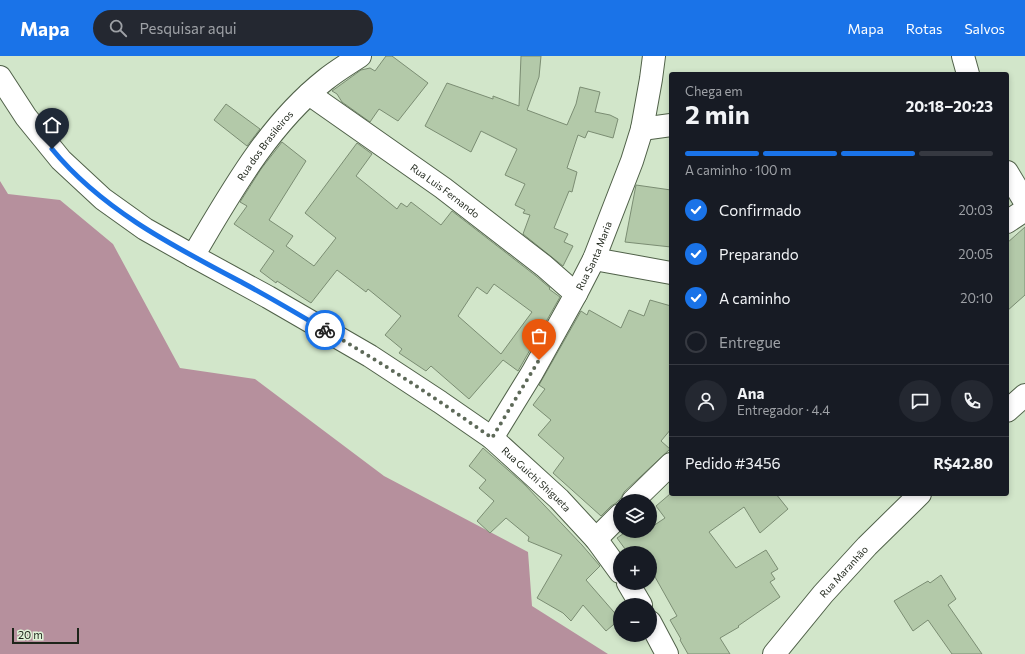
<!DOCTYPE html>
<html lang="pt">
<head>
<meta charset="utf-8">
<style>
  body { margin:0; font-family:Commissioner,sans-serif; background:#242831; color:#f1f3f6; height:100vh; display:flex; flex-direction:column; font-size:15px; white-space:nowrap }
  * { box-sizing:border-box; margin:0 }
  p { font-size:13px; color:#9ea1a6 }
  .icon { flex:none; width:22px; height:22px; fill:none; stroke:currentColor; stroke-width:2; stroke-linecap:round; stroke-linejoin:round }
  .map { position:relative; flex:1; overflow:hidden }
  .details { position:absolute; left:669px; top:16px; width:340px; height:424px; display:flex; flex-direction:column; background:#171b24; border-radius:4px; box-shadow:0 2px 6px #0003 }
  .details>* { flex:none }
  .fabs { position:absolute; left:613px; top:438px; display:grid; gap:8px }
  .fabs a { display:grid; place-items:center; width:44px; height:44px; border-radius:50%; background:#171b24; box-shadow:0 2px 6px #0003; font-size:20px }
  .scale { position:absolute; left:12px; bottom:10px; width:67px; box-sizing:border-box; padding-left:4px; border:2px solid #1e251a; border-top:0; font-size:11px; line-height:14px; white-space:nowrap; color:#1e251a; -webkit-text-stroke:3px #dff3d7; paint-order:stroke }
  .pin { position:absolute; display:grid; place-items:center; width:34px; height:34px; color:#fff; margin:-41px -17px; border-radius:50% 50% 50% 0; rotate:-45deg; box-shadow:0 0 4px #0007 }
  .pin .icon { rotate:45deg }
  .courier { position:absolute; display:grid; place-items:center; width:40px; height:40px; margin:-20px; border:3px solid #1a73e8; border-radius:50%; background:#fff; color:#222; box-shadow:0 1px 5px #0007 }
  .headline em { font-style:normal; font-weight:700 }
  .headline div { display:flex; flex-direction:column-reverse }
  .headline { display:flex; align-items:center; justify-content:space-between; height:68px; padding:0 16px }
  h1 { font-size:26px; font-weight:700; line-height:30px }
  .bar { display:grid; grid-template-columns:repeat(4,1fr); gap:6px 4px; align-content:center; height:48px; padding:0 16px }
  .bar i { height:5px; border-radius:3px; background:#363941 }
  .bar .on { background:#1a73e8 }
  .bar p { grid-column:span 4 }
  .line { display:flex; align-items:center; gap:10px; padding:0 16px; border-top:1px solid #363941 }
  .line div { flex:1 }
  .round { display:grid; place-items:center; flex:none; width:42px; height:42px; border-radius:21px; background:#242831 }
  ol { padding:0 16px; list-style:none }
  li { display:flex; align-items:center; gap:12px; height:44px }
  li p { margin-inline-start:auto }
  li .icon { padding:4px; border-radius:50%; background:#1a73e8; color:#fff; stroke-width:4 }
  li:last-child { color:#9ea1a6 }
  li i { width:22px; height:22px; border:2px solid #363941; border-radius:50% }
  header { display:flex; align-items:center; gap:24px; box-sizing:border-box; height:56px; padding:0 20px; background:#1a73e8; color:#fff }
  header strong { font-size:19px }
  nav { display:flex; gap:22px; margin-inline-start:auto; font-size:14px }
  .search { width:280px; height:36px; background:#242831; display:flex; align-items:center; gap:10px; box-sizing:border-box; padding:0 14px; border-radius:22px; color:#9ea1a6; font-size:15px }
  .map>svg:first-child { display:block }
  .forest { fill:#b6909d }
  .building { fill:#b3c9a9; stroke:#7b8d73; fill-rule:evenodd }
  .lines { fill:none; stroke-linecap:round; stroke-linejoin:round }
  .minor-casing { stroke:#506149; stroke-width:24 }
  .minor { stroke:#fff; stroke-width:22 }
  .done { stroke:#5d6958; stroke-width:4; stroke-dasharray:0 7.2 }
  .route { stroke:#1a73e8; stroke-width:5 }
  .labels { text-anchor:middle; dominant-baseline:central; stroke-width:3; stroke-linejoin:round; paint-order:stroke }
  .street-label { font-size:10px; fill:#1e251a; stroke:#dff3d7 }
</style>
</head>
<body>
<header>
<strong>Mapa</strong>
<div class="search"><svg class="icon" aria-label="search" viewBox="0 0 24 24"><circle cx="10" cy="10" r="6"/><path d="M15 15l6 6"/></svg>Pesquisar aqui</div>
<nav><a>Mapa</a><a>Rotas</a><a>Salvos</a></nav>
</header>
<div class="map">
<svg width="1025" height="598" viewBox="0 0 1025 598">
  <rect width="100%" height="100%" fill="#d2e6ca"/>
  <!-- forest -->
  <path class="forest" d="M0,125L8,138L60,144L113,188L180,312L255,323L384,420L528,496L532,550L608,598H0Z"/>
  <!-- building -->
  <g class="building">
    <path d="M386,0H392L428,27L398,65L379,53L370,66L342,46L337,38L332,35L361,14L370,12L375,15Z"/>
    <path d="M521,0H541L539,21L527,54L567,69L576,48L580,31L600,36L595,56L610,59L618,63L613,82L588,75L585,82L578,79L567,112L577,116L572,136L569,135L554,172L568,178L564,186L573,190L563,210L523,178L530,159L523,157L525,154L515,149L525,128L505,119L517,93L481,75L471,96L425,70L447,27L493,43V40L519,50Z"/>
    <path d="M226,48L260,73L247,90L214,64Z"/>
    <path d="M282,86L306,105L269,164L293,180L286,190L314,210L336,182L305,157L357,87L372,98L356,120L397,153L401,147L407,151L411,146L441,169L452,155L536,220L550,232L549,233L560,241L518,315L503,304L469,343L431,310L426,315L399,297L402,293L385,279L401,260L368,233L366,236L337,214L311,247L277,225L276,227L260,215L274,195L234,168L247,150L240,146L261,113ZM494,228L532,256L501,298L458,260L477,231L487,238Z"/>
    <path d="M636,129L671,134V191L625,186Z"/>
    <path d="M1025,171V239L1007,255V187Z"/>
    <path d="M650,244L671,250V373L661,385L670,393L624,436L621,442L616,447L611,450L601,460L553,417L564,402L538,379L551,364L533,349L545,333L539,329L581,255L587,259L589,254L621,272L629,254L644,260Z"/>
    <path d="M483,392L525,429L582,489L600,510L586,524L620,563L606,575L583,549L571,565L563,557L537,542L562,499L528,485L529,481L506,462L490,477L477,465L494,445L479,432L486,424L469,410Z"/>
    <path d="M670,438H776L788,453L760,477L744,451L709,476L736,512L766,494L778,513L771,517L775,523L770,526L780,541L738,570L739,571L720,582L730,598H688L680,584L681,583L670,564L677,560L650,512V497H628L617,482L627,475H650V472L665,462L656,450Z"/>
    <path d="M941,519L956,543L948,549L982,598H952L928,564L913,575L894,545L928,525L930,527Z"/>
  </g>
  <g class="lines">
    <defs>
      <g id="minor">
        <path d="M963,0L968,18"/>
        <path id="s1" d="M0,21L26,61L61,104L103,143L145,173L193,200L268,241L370,300L440,346L492,382L559,443L596,483L620,516"/>
        <path id="s2" d="M309,38L443,132L544,210L576,238"/>
        <path d="M642,73L671,69"/>
        <path d="M1007,116L1025,146"/>
        <path d="M1007,166L1025,154"/>
        <path id="s3" d="M193,200C230,138 267,70 325,24C336,15 348,8 360,0"/>
        <path d="M594,203L671,217"/>
        <path d="M1007,355L1025,339"/>
        <path id="s4" d="M492,382L532,317L576,238L594,203L632,105L642,73L651,23L654,0"/>
        <path d="M633,445L671,408"/>
        <path d="M596,483L620,459"/>
        <path d="M628,527L641,549"/>
        <path d="M650,566L667,598"/>
        <path id="s5" d="M774,598L823,538L867,490L920,438"/>
      </g>
    </defs>
    <!-- minor casing -->
    <use href="#minor" class="minor-casing"/>
    <!-- minor -->
    <use href="#minor" class="minor"/>
  </g>
  <g class="lines">
    <!-- done -->
    <path class="done" d="M325,274C383,307 437,343 492,382L539,304"/>
    <!-- route -->
    <path class="route" d="M52,93C102,154 175,191 243,227C271,242 298,258 325,274"/>
  </g>
  <g class="labels">
    <!-- street labels -->
    <g class="street-label">
      <text stroke="none"><textPath href="#s3" startOffset="132">Rua dos Brasileiros</textPath></text>
      <text stroke="none"><textPath href="#s2" startOffset="167">Rua Luis Fernando</textPath></text>
      <text stroke="none"><textPath href="#s4" startOffset="209">Rua Santa Maria</textPath></text>
      <text stroke="none"><textPath href="#s1" startOffset="678">Rua Guichi Shigueta</textPath></text>
      <text stroke="none"><textPath href="#s5" startOffset="108">Rua Maranhão</textPath></text>
    </g>
  </g>
</svg>
<div class="fabs">
<a><svg class="icon" aria-label="layers" viewBox="0 0 24 24"><path d="M12 4l9 5-9 5-9-5zM3 14l9 5 9-5"/></svg></a>
<a>+</a>
<a>−</a>
</div>
<div class="scale">20 m</div>
<div class="pin" style="left:539px;top:304px;background:#ea580c"><svg class="icon" aria-label="bag" viewBox="0 0 24 24"><path d="M5 8h14l-1 12H6zM9 8a3 3 0 0 1 6 0"/></svg></div>
<div class="pin" style="left:52px;top:93px;background:#1f2937"><svg class="icon" aria-label="home" viewBox="0 0 24 24"><path d="M3 11l9-7 9 7M6 9v11h12V9"/></svg></div>
<div class="courier" style="left:325px;top:274px"><svg class="icon" aria-label="bike" viewBox="0 0 24 24"><circle cx="6" cy="16" r="4"/><circle cx="18" cy="16" r="4"/><path d="M6 16l4-8h5l3 8M10 8l3 8H6M13 5h3"/></svg></div>
<section class="details">
<div class="headline"><div><h1>2 min</h1><p>Chega em</p></div><em>20:18–20:23</em></div>
<div class="bar"><i class="on"></i><i class="on"></i><i class="on"></i><i></i><p>A caminho · 100 m</p></div>
<ol>
<li><svg class="icon" aria-label="check" viewBox="0 0 24 24"><path d="M5 12l5 5 9-10"/></svg>Confirmado<p>20:03</p></li>
<li><svg class="icon" aria-label="check" viewBox="0 0 24 24"><path d="M5 12l5 5 9-10"/></svg>Preparando<p>20:05</p></li>
<li><svg class="icon" aria-label="check" viewBox="0 0 24 24"><path d="M5 12l5 5 9-10"/></svg>A caminho<p>20:10</p></li>
<li><i></i>Entregue</li>
</ol>
<div class="line" style="height:72px"><a class="round"><svg class="icon" aria-label="person" viewBox="0 0 24 24"><circle cx="12" cy="8" r="4"/><path d="M4 21q1-7 8-7t8 7"/></svg></a><div><b>Ana</b><p>Entregador · 4.4</p></div><a class="round"><svg class="icon" aria-label="chat" viewBox="0 0 24 24"><path d="M4 5h16v11H9l-5 4z"/></svg></a><a class="round"><svg class="icon" aria-label="phone" viewBox="0 0 24 24"><path d="M5 4h4l2 5-3 2q2 4 5 5l2-3 5 2v4C11 20 4 13 5 4z"/></svg></a></div>
<div class="line" style="height:52px"><div>Pedido #3456</div><b>R$42.80</b></div>
</section>
</div>
</body>
</html>
